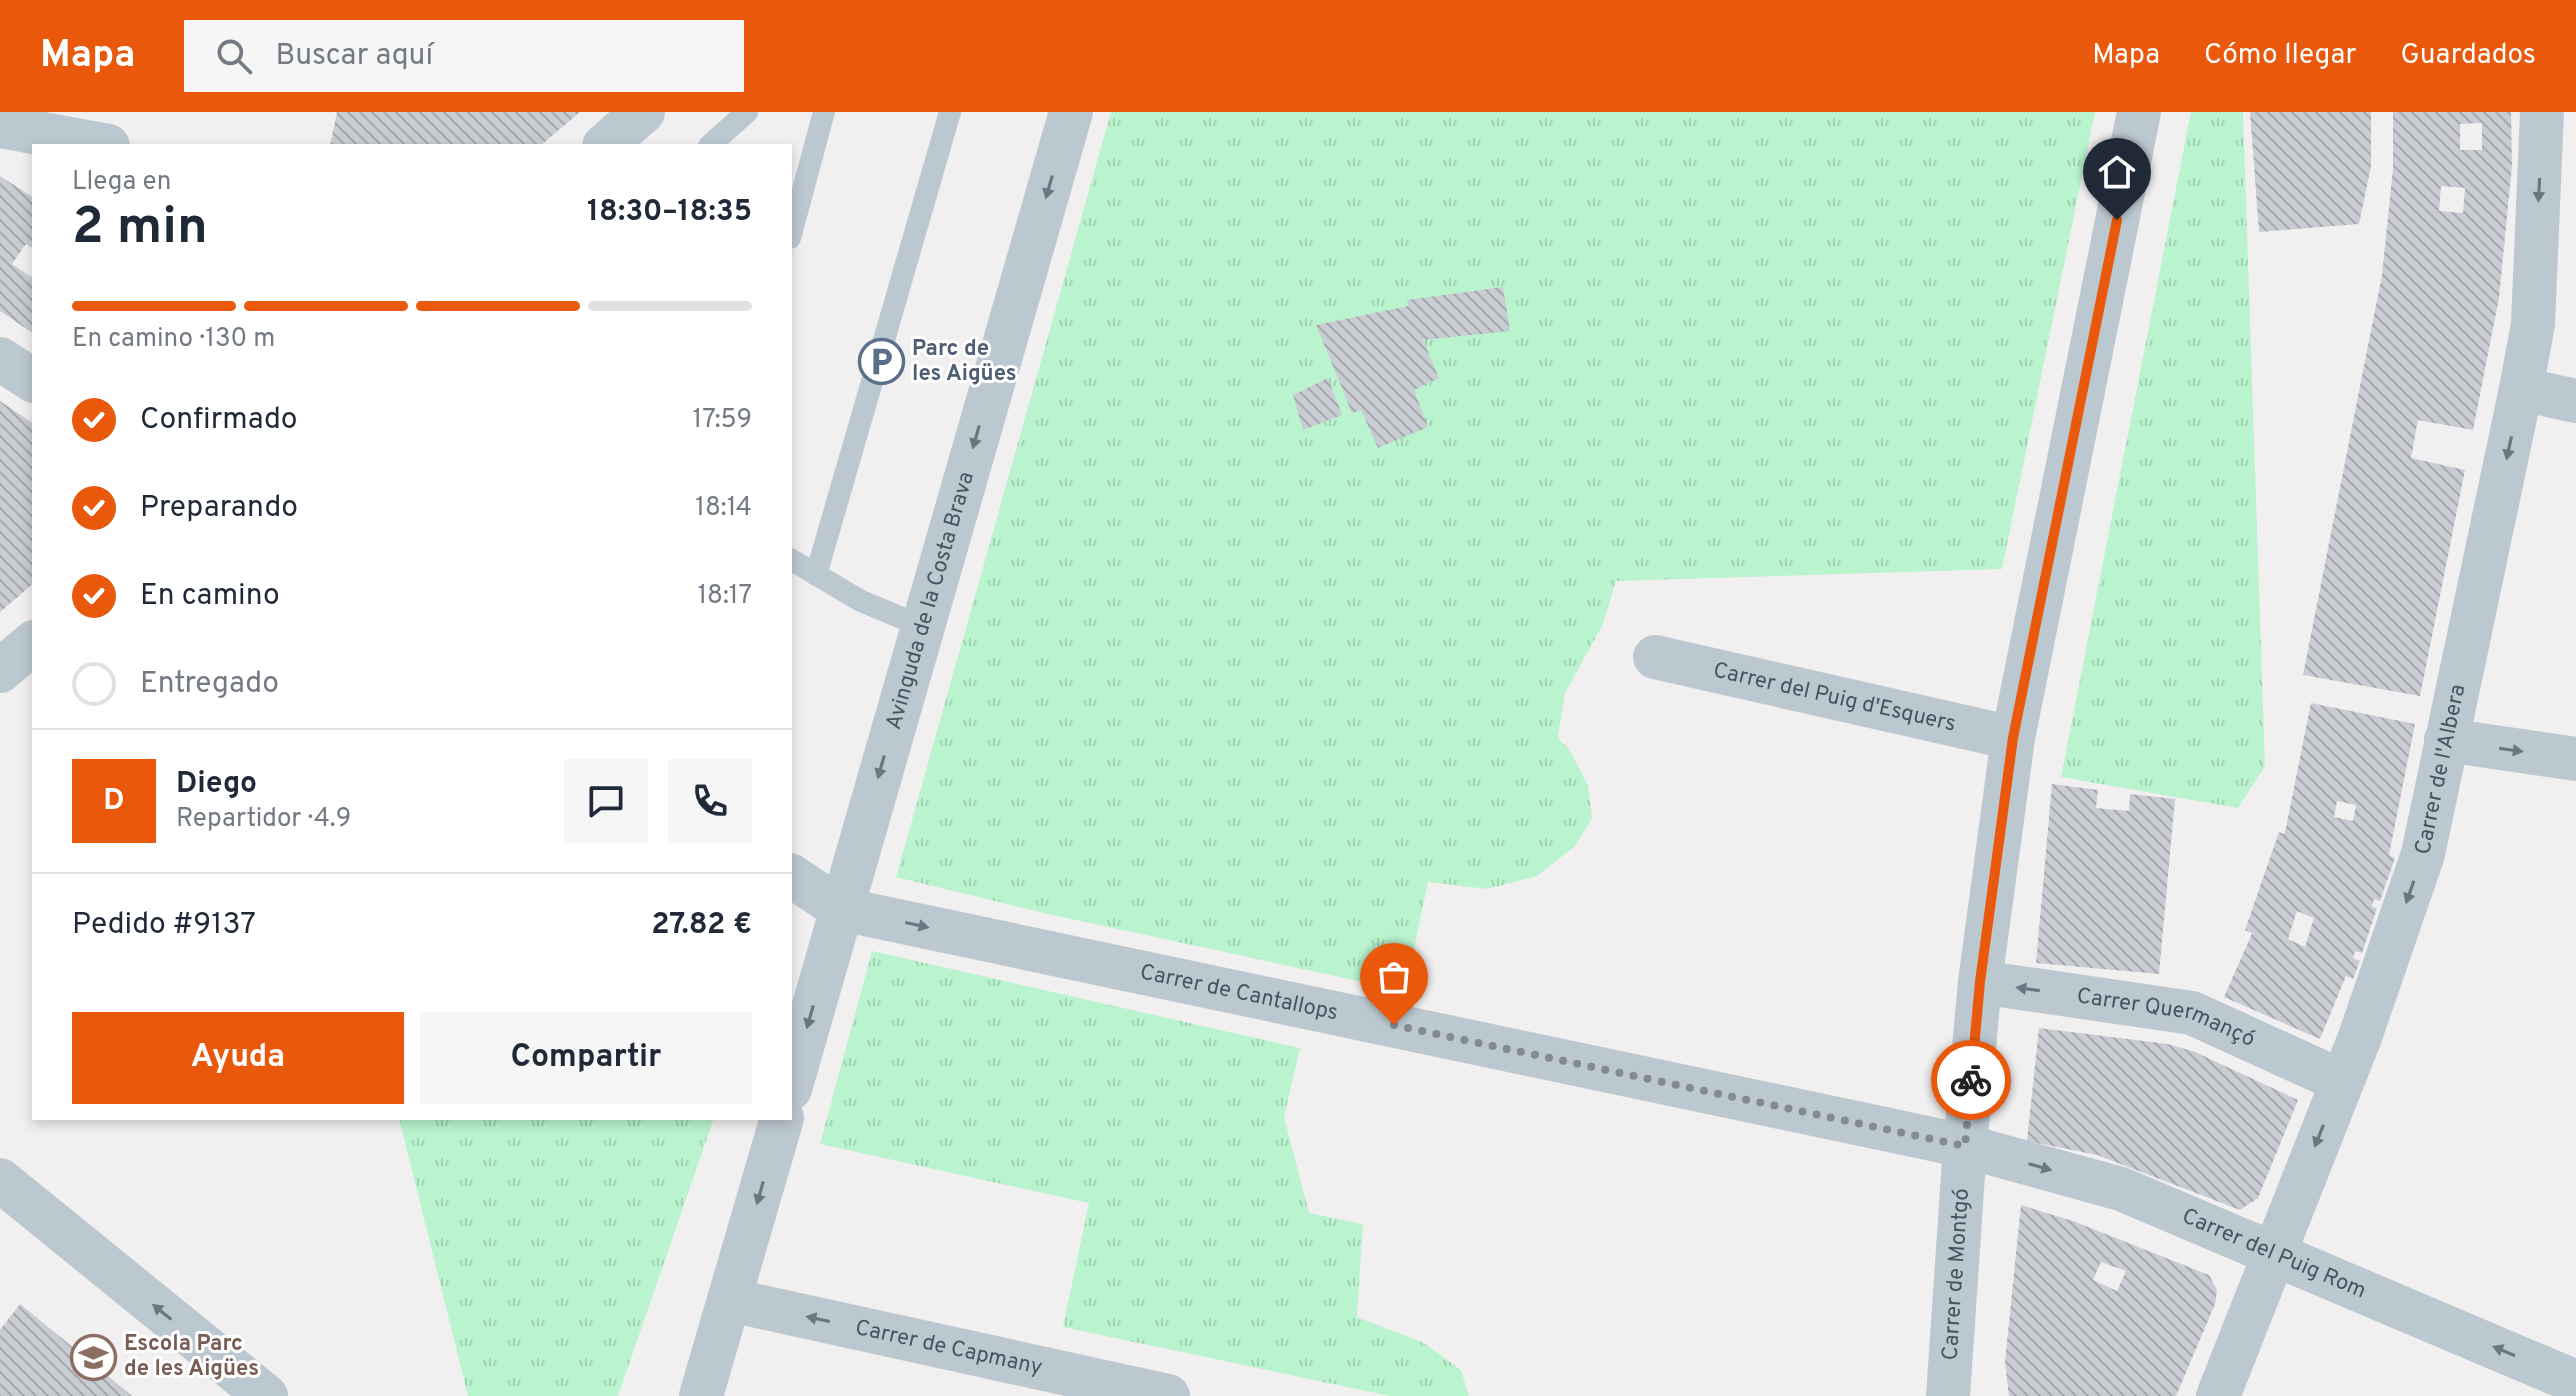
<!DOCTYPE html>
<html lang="es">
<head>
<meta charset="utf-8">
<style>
  body { margin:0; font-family:Overpass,sans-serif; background:#f6f6f7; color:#1f2937; height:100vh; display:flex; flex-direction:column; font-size:30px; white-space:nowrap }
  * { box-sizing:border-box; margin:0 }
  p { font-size:26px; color:#747a83 }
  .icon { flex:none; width:44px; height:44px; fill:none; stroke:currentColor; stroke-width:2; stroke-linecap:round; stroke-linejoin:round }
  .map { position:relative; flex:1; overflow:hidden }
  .side { position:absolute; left:32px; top:32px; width:760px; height:976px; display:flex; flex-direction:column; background:#fff; border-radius:0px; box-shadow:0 4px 12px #0003 }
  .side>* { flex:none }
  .pin { position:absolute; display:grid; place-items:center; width:68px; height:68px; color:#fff; margin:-82px -34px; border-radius:50% 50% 50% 0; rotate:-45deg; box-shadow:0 0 8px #0007 }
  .pin .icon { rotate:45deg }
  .courier { position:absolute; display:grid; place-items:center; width:80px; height:80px; margin:-40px; border:6px solid #ea580c; border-radius:50%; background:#fff; color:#222; box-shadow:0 2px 10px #0007 }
  .head em { font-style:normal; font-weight:700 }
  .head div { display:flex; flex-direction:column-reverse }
  .head { display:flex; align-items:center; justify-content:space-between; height:136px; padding:0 40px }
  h1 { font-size:52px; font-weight:700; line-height:60px }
  .bar { display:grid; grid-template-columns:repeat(4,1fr); gap:12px 8px; align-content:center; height:96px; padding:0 40px }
  .bar i { height:10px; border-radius:6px; background:#e0e1e3 }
  .bar .active { background:#ea580c }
  .bar p { grid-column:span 4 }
  .line { display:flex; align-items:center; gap:20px; padding:0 40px; border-top:2px solid #e0e1e3 }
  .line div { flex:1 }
  .round { display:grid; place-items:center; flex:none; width:84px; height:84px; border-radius:0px; background:#f6f6f7 }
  ol { padding:0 40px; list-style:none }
  li { display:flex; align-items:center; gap:24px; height:88px }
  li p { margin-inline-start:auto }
  li .icon { padding:8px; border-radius:50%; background:#ea580c; color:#fff; stroke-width:4 }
  li:last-child { color:#747a83 }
  li i { width:44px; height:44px; border:4px solid #e0e1e3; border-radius:50% }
  .action { display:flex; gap:16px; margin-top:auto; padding:16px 40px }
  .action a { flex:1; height:92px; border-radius:0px; background:#ea580c; color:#fff; font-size:32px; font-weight:700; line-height:92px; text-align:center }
  .action a+a { background:#f6f6f7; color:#1f2937 }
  header { display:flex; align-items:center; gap:48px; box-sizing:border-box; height:112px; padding:0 40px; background:#ea580c; color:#fff }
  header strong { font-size:38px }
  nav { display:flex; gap:44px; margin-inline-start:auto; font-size:28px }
  .search { width:560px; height:72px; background:#f6f6f7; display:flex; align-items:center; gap:20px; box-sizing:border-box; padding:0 28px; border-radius:0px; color:#747a83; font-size:30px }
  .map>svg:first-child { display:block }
  .park { fill:url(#park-tufts) }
  .building { fill:url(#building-back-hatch); fill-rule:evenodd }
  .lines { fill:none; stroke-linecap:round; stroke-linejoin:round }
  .lane { stroke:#bcc8d0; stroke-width:22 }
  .street { stroke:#bcc8d0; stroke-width:44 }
  .oneway { fill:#697781 }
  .done { stroke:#828a92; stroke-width:8; stroke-dasharray:0 14.4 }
  .route { stroke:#ea580c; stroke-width:10 }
  .labels { text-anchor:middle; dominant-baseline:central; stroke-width:6; stroke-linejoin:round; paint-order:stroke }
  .service-label { font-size:22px; font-weight:bold; fill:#4e5e75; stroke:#fff; text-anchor:start }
  .street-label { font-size:22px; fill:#46545f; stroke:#fff }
  .education-label { font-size:22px; font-weight:bold; fill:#785e54; stroke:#fff; text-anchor:start }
</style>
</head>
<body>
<header>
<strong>Mapa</strong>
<div class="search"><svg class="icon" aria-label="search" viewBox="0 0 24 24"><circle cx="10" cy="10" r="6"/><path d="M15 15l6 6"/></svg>Buscar aquí</div>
<nav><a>Mapa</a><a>Cómo llegar</a><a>Guardados</a></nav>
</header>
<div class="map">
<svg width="2576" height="1284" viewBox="0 0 2576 1284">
  <defs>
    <pattern id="park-tufts" width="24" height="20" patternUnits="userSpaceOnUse" patternTransform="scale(2)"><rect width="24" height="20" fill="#baf4ce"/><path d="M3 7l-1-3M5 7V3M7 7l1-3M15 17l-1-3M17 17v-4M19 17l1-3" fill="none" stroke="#a1d3b3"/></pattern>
    <pattern id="building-back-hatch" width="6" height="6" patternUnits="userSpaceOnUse" patternTransform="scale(2)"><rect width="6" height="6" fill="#c9cdd3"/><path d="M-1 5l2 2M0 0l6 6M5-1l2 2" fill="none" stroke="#a5a9ae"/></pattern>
  </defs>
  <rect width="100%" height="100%" fill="#f2eff0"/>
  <!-- park -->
  <g class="park">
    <path d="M1111,0H2095L2002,457L1616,469L1603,512L1565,581L1558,626L1569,637L1588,673L1592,707L1574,735L1537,764L1488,777L1428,770L1405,879L1048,802L896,765Z"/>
    <path d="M2191,0H2243L2265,654L2238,696L2061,665Z"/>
    <path d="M872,839L1300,936L1284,1005L1309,1101L1363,1112L1357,1205L1424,1231L1461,1258L1469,1284H1390L1063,1215L1089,1091L820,1032Z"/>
    <path d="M399,1006H714L618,1284H468Z"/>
  </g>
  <!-- building -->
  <g class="building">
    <path d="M337,0H580L540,34H330Z"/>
    <path d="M2250,0H2371V54L2359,112L2259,120Z"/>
    <path d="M2393,0H2511L2512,54L2499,186L2473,318L2418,308L2411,346L2465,358L2420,584L2303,563L2382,163L2393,57ZM2482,11V38H2460V12ZM2441,74L2465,76L2463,101L2439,99Z"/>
    <path d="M0,64L34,86V137L26,132L12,152L34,167V222L0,199Z"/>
    <path d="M1503,175L1510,219L1423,228L1439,266L1414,278L1428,315L1378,336L1361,298L1352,301L1316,213L1408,194L1407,188Z"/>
    <path d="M1328,266L1342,303L1303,318L1293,283Z"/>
    <path d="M0,289L34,312V471L0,500Z"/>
    <path d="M2311,591L2415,612L2389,743L2395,746L2380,789L2374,787L2372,795L2377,796L2362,841L2355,839L2353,846L2360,849L2353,867L2346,864L2320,927L2224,885L2250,826L2252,821L2245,818L2279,720L2284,722L2286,716ZM2337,689L2356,693L2353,709L2334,705ZM2297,799L2314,806L2305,835L2288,827Z"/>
    <path d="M2052,672L2098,678L2096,696L2129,699L2130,682L2175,687L2159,862L2036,851Z"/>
    <path d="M2039,916L2168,932L2195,940L2298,988L2258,1086L2240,1098L2097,1043L2027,1029Z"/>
    <path d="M2021,1093L2073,1109L2209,1163L2217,1178L2215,1192L2176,1284H2009L2005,1250ZM2101,1150L2126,1159L2117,1179L2093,1168Z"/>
    <path d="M20,1192L119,1273L132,1284H0V1218Z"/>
  </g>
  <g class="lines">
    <!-- lane -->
    <g class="lane">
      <path d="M709,34L747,0"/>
      <path d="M790,126L824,0"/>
      <path d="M790,447L861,489L921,514"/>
      <path d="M816,463L950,0"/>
    </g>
    <!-- street -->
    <g class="street">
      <path d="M0,14L108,34"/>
      <path d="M604,34L643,0"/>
      <path d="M0,247L34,269"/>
      <path d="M2521,277L2576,289"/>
      <path id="s1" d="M1655,545L2013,626"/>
      <path d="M0,559L34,530"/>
      <path d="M2446,628L2576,647"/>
      <path id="s2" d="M790,763L841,797L1965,1034L2121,1077L2576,1270"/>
      <path id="s3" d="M1980,870L2192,901L2341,969"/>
      <path id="s4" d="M790,977L1071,0"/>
      <path d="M0,1068L266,1284"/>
      <path id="s5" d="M730,1188L1168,1284"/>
      <path d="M701,1284L782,1006"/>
      <path id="s6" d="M1948,1284L1965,1034L1980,870L2013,626L2139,0"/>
      <path id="s7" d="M2218,1284L2360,925L2423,742L2521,277L2533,212L2542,0"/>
    </g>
  </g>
  <!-- one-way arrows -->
  <defs><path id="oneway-solid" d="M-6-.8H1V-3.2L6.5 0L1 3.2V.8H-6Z" transform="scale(2)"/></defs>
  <g class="oneway">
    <use href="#oneway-solid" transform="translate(1049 75) rotate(106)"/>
    <use href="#oneway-solid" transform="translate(2539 78) rotate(93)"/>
    <use href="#oneway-solid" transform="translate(976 325) rotate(106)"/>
    <use href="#oneway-solid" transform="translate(2509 336) rotate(102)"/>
    <use href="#oneway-solid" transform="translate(2511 638) rotate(8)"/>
    <use href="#oneway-solid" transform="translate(881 655) rotate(106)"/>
    <use href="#oneway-solid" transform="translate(2410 780) rotate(109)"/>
    <use href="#oneway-solid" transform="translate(917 813) rotate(12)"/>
    <use href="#oneway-solid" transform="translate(2028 877) rotate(-172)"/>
    <use href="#oneway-solid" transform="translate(810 905) rotate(106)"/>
    <use href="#oneway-solid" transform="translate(2319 1024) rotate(112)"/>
    <use href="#oneway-solid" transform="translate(2040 1055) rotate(16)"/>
    <use href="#oneway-solid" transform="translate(760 1081) rotate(106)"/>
    <use href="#oneway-solid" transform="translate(162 1200) rotate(-141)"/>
    <use href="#oneway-solid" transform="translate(818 1207) rotate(-168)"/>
    <use href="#oneway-solid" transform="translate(2504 1239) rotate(-157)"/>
  </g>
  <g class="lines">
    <!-- done -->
    <path class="done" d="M1394,913L1965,1034L1971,968"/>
    <!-- route -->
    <path class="route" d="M1971,968L1980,870L2013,626L2117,108"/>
  </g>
  <!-- icons -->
  <defs>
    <symbol id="parking-ring" viewBox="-11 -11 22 22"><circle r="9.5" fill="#fff" stroke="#5c6f8a" stroke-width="1.5"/><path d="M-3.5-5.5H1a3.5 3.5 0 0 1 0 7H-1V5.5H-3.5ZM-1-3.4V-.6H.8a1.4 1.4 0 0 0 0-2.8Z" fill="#5c6f8a"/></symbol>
    <symbol id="school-ring" viewBox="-11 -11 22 22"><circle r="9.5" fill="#fff" stroke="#8d6e63" stroke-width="1.5"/><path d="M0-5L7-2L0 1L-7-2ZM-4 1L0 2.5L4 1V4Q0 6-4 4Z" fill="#8d6e63"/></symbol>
  </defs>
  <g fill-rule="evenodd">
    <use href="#parking-ring" x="856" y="224" width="51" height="51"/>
    <use href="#school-ring" x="68" y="1220" width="51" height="51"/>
  </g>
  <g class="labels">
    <!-- service labels -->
    <g class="service-label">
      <text x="912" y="237">Parc de<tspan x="912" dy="25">les Aigües</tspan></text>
    </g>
    <!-- street labels -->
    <g class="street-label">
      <text stroke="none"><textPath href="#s4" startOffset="508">Avinguda de la Costa Brava</textPath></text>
      <text stroke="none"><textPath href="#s1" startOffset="184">Carrer del Puig d'Esquers</textPath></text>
      <text stroke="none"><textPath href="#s7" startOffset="666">Carrer de l'Albera</textPath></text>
      <text stroke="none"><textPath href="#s2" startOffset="468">Carrer de Cantallops</textPath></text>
      <text stroke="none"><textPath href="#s3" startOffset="190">Carrer Quermançó</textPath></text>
      <text stroke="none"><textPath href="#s2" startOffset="1538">Carrer del Puig Rom</textPath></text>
      <text stroke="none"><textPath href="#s6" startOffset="122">Carrer de Montgó</textPath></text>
      <text stroke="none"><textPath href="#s5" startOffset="224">Carrer de Capmany</textPath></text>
    </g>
    <!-- education labels -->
    <g class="education-label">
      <text x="124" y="1232">Escola Parc<tspan x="124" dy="25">de les Aigües</tspan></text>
    </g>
  </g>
</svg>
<div class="pin" style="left:1394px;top:913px;background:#ea580c"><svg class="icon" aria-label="bag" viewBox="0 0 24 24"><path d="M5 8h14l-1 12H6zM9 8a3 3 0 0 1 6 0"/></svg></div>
<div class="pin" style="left:2117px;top:108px;background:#1f2937"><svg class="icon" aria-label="home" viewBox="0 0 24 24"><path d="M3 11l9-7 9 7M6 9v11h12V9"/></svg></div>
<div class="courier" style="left:1971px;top:968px"><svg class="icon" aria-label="bike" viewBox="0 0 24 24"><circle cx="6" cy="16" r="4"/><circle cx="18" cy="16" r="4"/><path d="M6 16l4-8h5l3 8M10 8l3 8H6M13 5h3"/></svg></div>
<section class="side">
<div class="head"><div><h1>2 min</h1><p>Llega en</p></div><em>18:30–18:35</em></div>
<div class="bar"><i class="active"></i><i class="active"></i><i class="active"></i><i></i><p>En camino · 130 m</p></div>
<ol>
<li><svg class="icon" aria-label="check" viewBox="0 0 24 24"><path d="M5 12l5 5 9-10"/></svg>Confirmado<p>17:59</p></li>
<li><svg class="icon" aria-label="check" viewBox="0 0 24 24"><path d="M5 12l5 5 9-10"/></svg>Preparando<p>18:14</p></li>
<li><svg class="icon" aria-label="check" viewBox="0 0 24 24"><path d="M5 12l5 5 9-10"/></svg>En camino<p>18:17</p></li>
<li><i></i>Entregado</li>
</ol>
<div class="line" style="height:144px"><b class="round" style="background:#ea580c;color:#fff">D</b><div><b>Diego</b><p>Repartidor · 4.9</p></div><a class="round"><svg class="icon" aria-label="chat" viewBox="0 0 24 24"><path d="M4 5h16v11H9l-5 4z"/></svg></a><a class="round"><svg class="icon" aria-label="phone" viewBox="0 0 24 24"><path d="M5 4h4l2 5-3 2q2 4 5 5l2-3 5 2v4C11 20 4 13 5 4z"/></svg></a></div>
<div class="line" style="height:104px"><div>Pedido #9137</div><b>27.82 €</b></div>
<div class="action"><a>Ayuda</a><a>Compartir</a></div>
</section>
</div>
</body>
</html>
